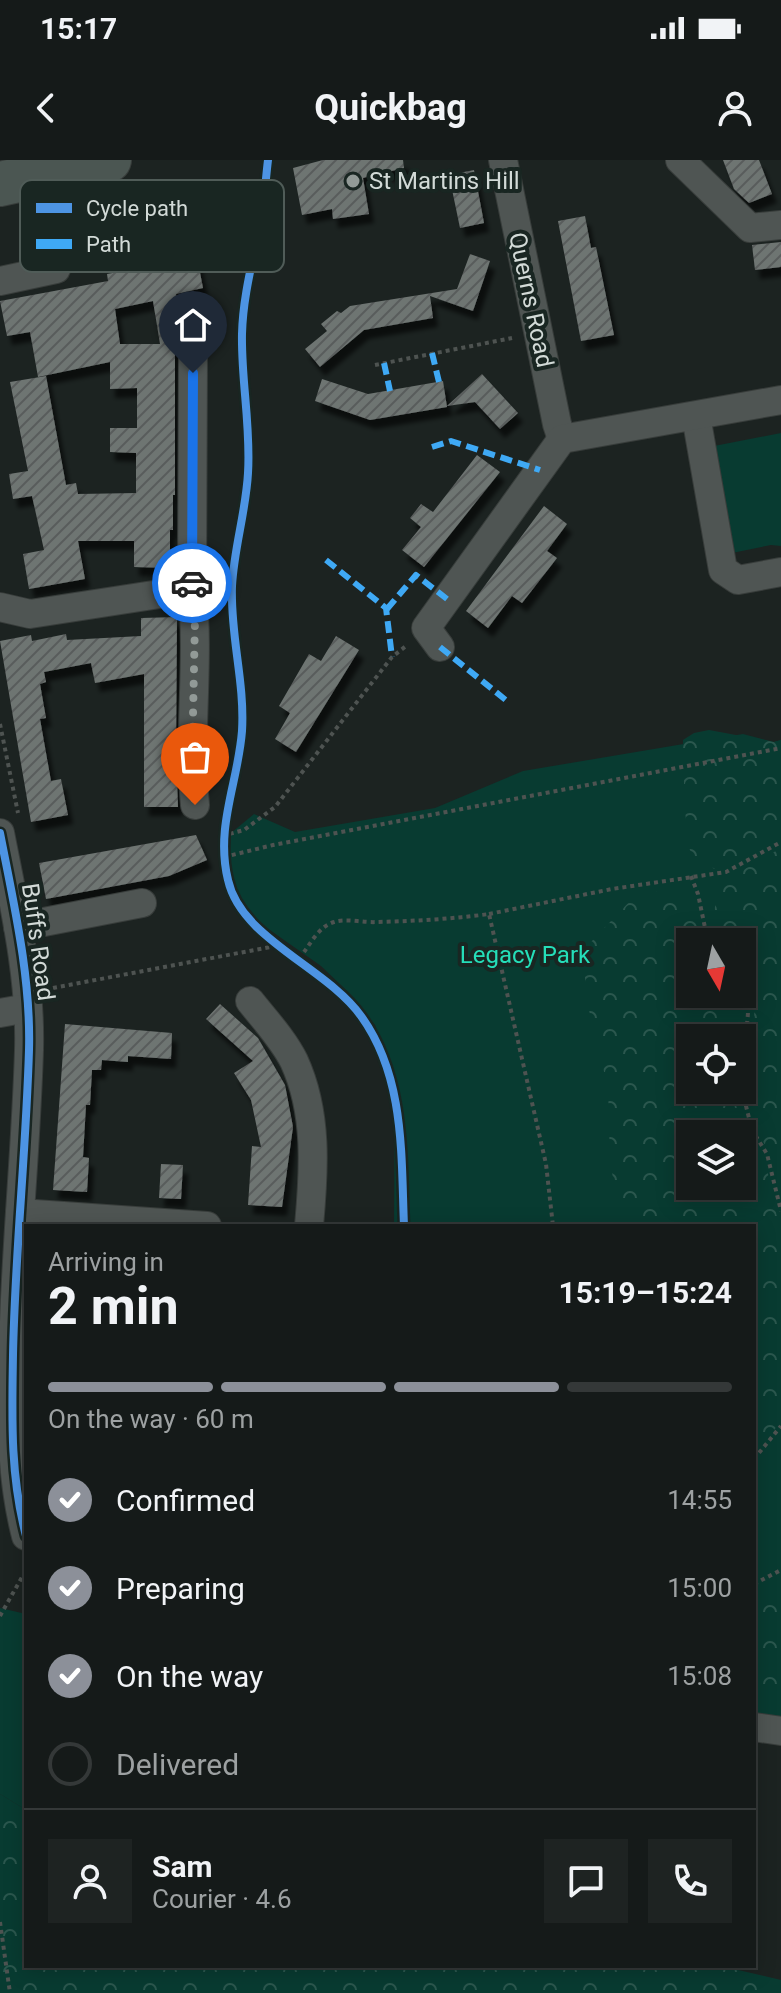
<!DOCTYPE html>
<html lang="en">
<head>
<meta charset="utf-8">
<style>
  body { margin:0; font-family:Roboto,sans-serif; background:#1e2322; color:#f1f3f6; height:100vh; display:flex; flex-direction:column; font-size:30px; white-space:nowrap }
  * { box-sizing:border-box; margin:0 }
  p { font-size:26px; color:#9da1a2 }
  .icon { flex:none; width:44px; height:44px; fill:none; stroke:currentColor; stroke-width:2; stroke-linecap:round; stroke-linejoin:round }
  .map { position:relative; flex:1; overflow:hidden }
  .details { position:absolute; left:24px; top:1064px; width:732px; height:744px; display:flex; flex-direction:column; background:#151a19; border-radius:0px; box-shadow:0 4px 20px #0003,0 0 0 2px #343838 }
  .details>* { flex:none }
  .needle { width:52px; rotate:171deg }
  .buttons { position:absolute; left:676px; top:768px; display:grid; gap:16px }
  .buttons a { display:grid; place-items:center; width:80px; height:80px; border-radius:0px; background:#151a19; box-shadow:0 4px 20px #0003,0 0 0 2px #343838; font-size:40px }
  .pin { position:absolute; display:grid; place-items:center; width:68px; height:68px; color:#fff; margin:-82px -34px; border-radius:50% 50% 50% 0; rotate:-45deg; box-shadow:0 0 8px #0007 }
  .pin .icon { rotate:45deg }
  .courier { position:absolute; display:grid; place-items:center; width:80px; height:80px; margin:-40px; border:6px solid #1a73e8; border-radius:50%; background:#fff; color:#222; box-shadow:0 2px 10px #0007 }
  .overview em { font-style:normal; font-weight:700 }
  .overview div { display:flex; flex-direction:column-reverse }
  .overview { display:flex; align-items:center; justify-content:space-between; height:136px; padding:0 24px }
  h1 { font-size:52px; font-weight:700; line-height:60px }
  .bar { display:grid; grid-template-columns:repeat(4,1fr); gap:12px 8px; align-content:center; height:96px; padding:0 24px }
  .bar i { height:10px; border-radius:6px; background:#343838 }
  .bar .current { background:#8c9099 }
  .bar p { grid-column:span 4 }
  .line { display:flex; align-items:center; gap:20px; padding:0 24px; border-top:2px solid #343838 }
  .line div { flex:1 }
  .round { display:grid; place-items:center; flex:none; width:84px; height:84px; border-radius:0px; background:#1e2322 }
  ol { padding:0 24px; list-style:none }
  li { display:flex; align-items:center; gap:24px; height:88px }
  li p { margin-inline-start:auto }
  li .icon { padding:8px; border-radius:50%; background:#8c9099; color:#fff; stroke-width:4 }
  li:last-child { color:#9da1a2 }
  li i { width:44px; height:44px; border:4px solid #343838; border-radius:50% }
  .status { display:flex; justify-content:space-between; align-items:center; height:56px; padding:0 40px; background:#151a19; direction:ltr }
  .status svg { height:22px; fill:currentColor }
  header { display:flex; justify-content:space-between; align-items:center; height:104px; padding:0 24px; background:#151a19; font-size:36px; font-weight:700 }
  .map>svg:first-child { display:block }
  .green { fill:#083b31; fill-rule:evenodd }
  .forest { fill:url(#forest-crowns); fill-rule:evenodd }
  .building { fill:url(#building-hatch); fill-rule:evenodd; filter:url(#shadow) }
  .lines { fill:none; stroke-linecap:round; stroke-linejoin:round }
  .street-casing { stroke:#383d3b; stroke-width:30 }
  .primary-casing { stroke:#383d3b; stroke-width:46 }
  .path { stroke:#4e5351; stroke-width:4; stroke-dasharray:4 4; stroke-linecap:butt }
  .street { stroke:#4f5553; stroke-width:28 }
  .primary { stroke:#4b5652; stroke-width:44 }
  .quiet { stroke:#3fa9f5; stroke-width:6; stroke-dasharray:12 6; stroke-linecap:butt }
  .cycleway-casing { stroke:#192622; stroke-width:13 }
  .cycleway { stroke:#4d94e3; stroke-width:8 }
  .done { stroke:#929a97; stroke-width:8; stroke-dasharray:0 14.4 }
  .route { stroke:#1a73e8; stroke-width:10 }
  .poi-dot { fill:#929a97; stroke:#192622; stroke-width:3 }
  .labels { text-anchor:middle; dominant-baseline:central; stroke-width:8; stroke-linejoin:round; paint-order:stroke }
  .poi-label { font-size:24px; fill:#d2dad7; stroke:#192622; text-anchor:start }
  .street-label { font-size:24px; fill:#d2dad7; stroke:#192622 }
  .park-label { font-size:24px; fill:#25deb9; stroke:#192622 }
  .key { fill:#192622; stroke:#505c58; stroke-width:2 }
  .key-label { font-size:22px; fill:#d2dad7 }
</style>
</head>
<body>
<div class="status"><b>15:17</b><svg viewBox="0 0 49 12"><path d="M0 12V9h3v3zM5 12V6h3v6zM10 12V3h3v9zM15 12V0h3v12zM26 1h20v11H26zM47 4h2v5h-2z"/></svg></div>
<header><svg class="icon" aria-label="back" viewBox="0 0 24 24"><path d="M15 5l-7 7 7 7"/></svg>Quickbag<svg class="icon" aria-label="person" viewBox="0 0 24 24"><circle cx="12" cy="8" r="4"/><path d="M4 21q1-7 8-7t8 7"/></svg></header>
<div class="map">
<svg width="781" height="1833" viewBox="0 0 781 1833">
  <defs>
    <pattern id="forest-crowns" width="20" height="18" patternUnits="userSpaceOnUse" patternTransform="scale(2)"><rect width="20" height="18" fill="#083b31"/><path d="M2 6a3 3 0 1 1 6 0M12 15a3 3 0 1 1 6 0" fill="none" stroke="#2b574e"/></pattern>
    <pattern id="building-hatch" width="6" height="6" patternUnits="userSpaceOnUse" patternTransform="scale(2)"><rect width="6" height="6" fill="#6e7472"/><path d="M-1 1l2-2M0 6l6-6M5 7l2-2" fill="none" stroke="#595d5c"/></pattern>
    <filter id="shadow"><feDropShadow dx="5" dy="9" stdDeviation="2" flood-color="#0009"/></filter>
  </defs>
  <rect width="100%" height="100%" fill="#1c2321"/>
  <!-- green -->
  <g class="green">
    <path d="M781,273V386L771,385L732,393L714,286Z"/>
    <path d="M743,574L774,582L781,580V1564L754,1561V1066H394L395,916L375,865L346,830L321,806L257,761L236,734L232,724L230,692L231,673L254,654L295,672L435,648L523,611ZM690,782H742V834H690ZM690,878H742V930H690ZM690,974H742V1026H690Z"/>
    <path d="M0,1448L26,1454V1650L0,1634Z"/>
  </g>
  <!-- forest -->
  <g class="forest">
    <path d="M709,570L774,582L781,580V673L721,709H714L706,699C699,699 693,696 690,690C685,680 683,596 683,580L694,573Z"/>
    <path d="M781,688V1027L769,991L755,969L748,941L755,843L754,823L748,810L742,807V782H712L707,764L714,752L718,732L736,714Z"/>
    <path d="M670,730C694,736 696,761 700,782H690V834H739L743,851L740,878H690V930H733L738,953L767,1009L781,1076V1255L775,1269L754,1291V1066H625L618,1047L610,1001L608,928L587,842L584,805L591,782L633,738L642,734ZM742,974V1026H690V974Z"/>
    <path d="M781,1418V1548L769,1542L754,1515V1432Z"/>
    <path d="M0,1634L26,1650V1806H721L781,1820V1833H0Z"/>
  </g>
  <!-- building -->
  <g class="building">
    <path d="M323,0H403L404,8L363,18L369,54L333,59L332,49L302,55L293,8Z"/>
    <path d="M723,0H759L772,34L749,43L734,29Z"/>
    <path d="M474,10L484,63L460,68L449,15Z"/>
    <path d="M585,56L591,88L596,87L614,175L581,181L558,61Z"/>
    <path d="M781,82V107L755,110L752,85Z"/>
    <path d="M196,92L203,128L176,134L181,164L175,165V335H173V370H170V408L134,407V381H78L85,419L29,429L23,394L44,390L32,336L13,339L9,314L28,311L10,222L46,216L66,325L76,323L78,334L136,333V293L110,292V268H137V228L110,229V202L38,217L30,172L7,176L0,141L108,121L107,114L173,102L172,97ZM153,141L160,184H120L115,149Z"/>
    <path d="M470,94L490,101L473,151L430,136L433,158L364,170L320,207L305,189L327,171L321,164L337,151L341,153L350,146L457,129Z"/>
    <path d="M482,214L518,253L500,269L475,242L447,246Z"/>
    <path d="M322,219L368,234L443,221L447,247L370,260L315,241Z"/>
    <path d="M477,295L500,312L424,407L402,390L421,367L410,358L421,344L433,352Z"/>
    <path d="M544,346L567,364L547,391L557,398L522,443L512,436L488,468L466,451Z"/>
    <path d="M177,457L176,591L178,647H144V514L95,523L91,503L44,512L46,522L40,524L46,558L40,559L51,621L61,619L68,655L31,662L0,481L31,475L32,481L66,474L67,480L141,476V458Z"/>
    <path d="M336,476L359,490L296,592L275,579L290,553L279,546L309,494L321,501Z"/>
    <path d="M196,675L207,700L169,716L46,739L39,703Z"/>
    <path d="M220,844L258,878L285,925L293,967L282,1047L248,1045L252,986L261,987L251,940L234,913L253,901L206,859Z"/>
    <path d="M65,864L172,873L171,899L128,896V902L102,900L101,910H92L90,945H86L83,997L89,998L87,1032L53,1030Z"/>
    <path d="M161,1004L183,1005L181,1039L159,1038Z"/>
  </g>
  <g class="lines">
    <defs>
      <g id="street">
        <path d="M503,0L557,264L562,279"/>
        <path d="M680,0L750,68L781,65"/>
        <path d="M0,121L56,109"/>
        <path d="M696,256L723,410L738,420L781,412"/>
        <path d="M192,429C200,501 188,573 195,645"/>
        <path d="M0,447L30,454L192,429L193,189"/>
        <path d="M440,487L426,468L562,279L781,240"/>
        <path d="M0,673C14,745 31,817 29,890C26,992 15,1093 13,1195C12,1258 10,1314 26,1376"/>
        <path d="M18,767L142,743"/>
        <path d="M250,841C265,860 283,879 294,901C318,953 314,1011 309,1066"/>
        <path d="M0,853L28,848"/>
        <path d="M20,1053L207,1066"/>
        <path d="M754,1567L781,1571"/>
      </g>
      <path id="primary" d="M0,24L109,0"/>
    </defs>
    <!-- street casing -->
    <use href="#street" class="street-casing"/>
    <!-- primary casing -->
    <use href="#primary" class="primary-casing"/>
    <!-- path -->
    <g class="path">
      <path d="M187,83L189,63"/>
      <path d="M68,85L263,50"/>
      <path d="M375,205L512,178"/>
      <path d="M218,427L232,426"/>
      <path d="M0,564L18,653"/>
      <path d="M222,676L244,670L275,647L392,497L406,486"/>
      <path d="M224,697L273,685L781,588"/>
      <path d="M691,716L698,734L708,782"/>
      <path d="M489,754L612,729L726,712L781,682"/>
      <path d="M304,792C312,781 320,766 334,762C346,758 364,763 377,762C415,761 452,759 489,754L546,1004L553,1066"/>
      <path d="M742,822C754,842 745,873 742,895"/>
      <path d="M53,828L281,785"/>
      <path d="M742,930L752,970L767,994L781,1051"/>
      <path d="M754,1299L781,1266"/>
      <path d="M754,1424L781,1410"/>
      <path d="M0,1456L26,1410"/>
      <path d="M0,1762L10,1833"/>
    </g>
    <!-- street -->
    <use href="#street" class="street"/>
    <!-- primary -->
    <use href="#primary" class="primary"/>
    <!-- quiet -->
    <g class="quiet">
      <path d="M432,193L439,222"/>
      <path d="M384,203L390,231"/>
      <path d="M432,287L451,281L540,310"/>
      <path d="M326,400L386,448L392,497"/>
      <path d="M387,449L416,415L447,439"/>
      <path d="M440,487L507,541"/>
    </g>
    <defs>
      <g id="cycleway">
        <path d="M268,0C266,16 265,32 263,48C256,90 243,131 242,174C241,220 251,266 248,313C246,351 234,388 232,426C230,475 245,522 242,571C238,623 215,667 228,720C241,779 326,807 361,856C405,917 401,994 404,1066"/>
        <path d="M0,673C14,745 31,817 29,890C26,992 15,1093 13,1195C12,1258 10,1314 26,1376"/>
      </g>
    </defs>
    <!-- cycleway casing -->
    <use href="#cycleway" class="cycleway-casing"/>
    <!-- cycleway -->
    <use href="#cycleway" class="cycleway"/>
  </g>
  <g class="lines">
    <!-- done -->
    <path class="done" d="M192,423L195,459L192,605L195,645"/>
    <!-- route -->
    <path class="route" d="M192,423L193,213"/>
  </g>
  <!-- markers -->
  <circle class="poi-dot" cx="353" cy="21" r="8"/>
  <g class="labels">
    <!-- poi labels -->
    <g class="poi-label">
      <text x="369" y="21">St Martins Hill</text>
    </g>
    <!-- street labels -->
    <g class="street-label">
      <text transform="translate(531 140) rotate(78)">Querns Road</text>
      <text transform="translate(38 782) rotate(82)">Buffs Road</text>
    </g>
    <!-- park labels -->
    <g class="park-label">
      <text x="525" y="795">Legacy Park</text>
    </g>
  </g>
  <!-- legend -->
  <rect x="20" y="20" width="264" height="92" rx="12" class="key"/>
  <rect x="36" y="43" width="36" height="10" fill="#4d94e3"/>
  <rect x="36" y="79" width="36" height="10" fill="#3fa9f5"/>
  <g class="key-label">
    <text x="86" y="56">Cycle path</text>
    <text x="86" y="92">Path</text>
  </g>
</svg>
<div class="buttons">
<a><svg class="needle" viewBox="-14 -14 28 28"><path d="M0-13l5 13h-10z" fill="#e53935"/><path d="M0 13l5-13h-10z" fill="#9da1a2"/></svg></a>
<a><svg class="icon" aria-label="locate" viewBox="0 0 24 24"><circle cx="12" cy="12" r="6"/><path d="M12 2v4M12 18v4M2 12h4M18 12h4"/></svg></a>
<a><svg class="icon" aria-label="layers" viewBox="0 0 24 24"><path d="M12 4l9 5-9 5-9-5zM3 14l9 5 9-5"/></svg></a>
</div>
<div class="pin" style="left:195px;top:645px;background:#ea580c"><svg class="icon" aria-label="bag" viewBox="0 0 24 24"><path d="M5 8h14l-1 12H6zM9 8a3 3 0 0 1 6 0"/></svg></div>
<div class="pin" style="left:193px;top:213px;background:#1f2937"><svg class="icon" aria-label="home" viewBox="0 0 24 24"><path d="M3 11l9-7 9 7M6 9v11h12V9"/></svg></div>
<div class="courier" style="left:192px;top:423px"><svg class="icon" aria-label="car" viewBox="0 0 24 24"><path d="M5 17H2v-5l4-1 3-4h7l3 4 3 1v5h-3M9 17h6M6 11h13"/><circle cx="7" cy="17" r="2"/><circle cx="17" cy="17" r="2"/></svg></div>
<section class="details">
<div class="overview"><div><h1>2 min</h1><p>Arriving in</p></div><em>15:19–15:24</em></div>
<div class="bar"><i class="current"></i><i class="current"></i><i class="current"></i><i></i><p>On the way · 60 m</p></div>
<ol>
<li><svg class="icon" aria-label="check" viewBox="0 0 24 24"><path d="M5 12l5 5 9-10"/></svg>Confirmed<p>14:55</p></li>
<li><svg class="icon" aria-label="check" viewBox="0 0 24 24"><path d="M5 12l5 5 9-10"/></svg>Preparing<p>15:00</p></li>
<li><svg class="icon" aria-label="check" viewBox="0 0 24 24"><path d="M5 12l5 5 9-10"/></svg>On the way<p>15:08</p></li>
<li><i></i>Delivered</li>
</ol>
<div class="line" style="height:144px"><a class="round"><svg class="icon" aria-label="person" viewBox="0 0 24 24"><circle cx="12" cy="8" r="4"/><path d="M4 21q1-7 8-7t8 7"/></svg></a><div><b>Sam</b><p>Courier · 4.6</p></div><a class="round"><svg class="icon" aria-label="chat" viewBox="0 0 24 24"><path d="M4 5h16v11H9l-5 4z"/></svg></a><a class="round"><svg class="icon" aria-label="phone" viewBox="0 0 24 24"><path d="M5 4h4l2 5-3 2q2 4 5 5l2-3 5 2v4C11 20 4 13 5 4z"/></svg></a></div>
</section>
</div>
</body>
</html>
